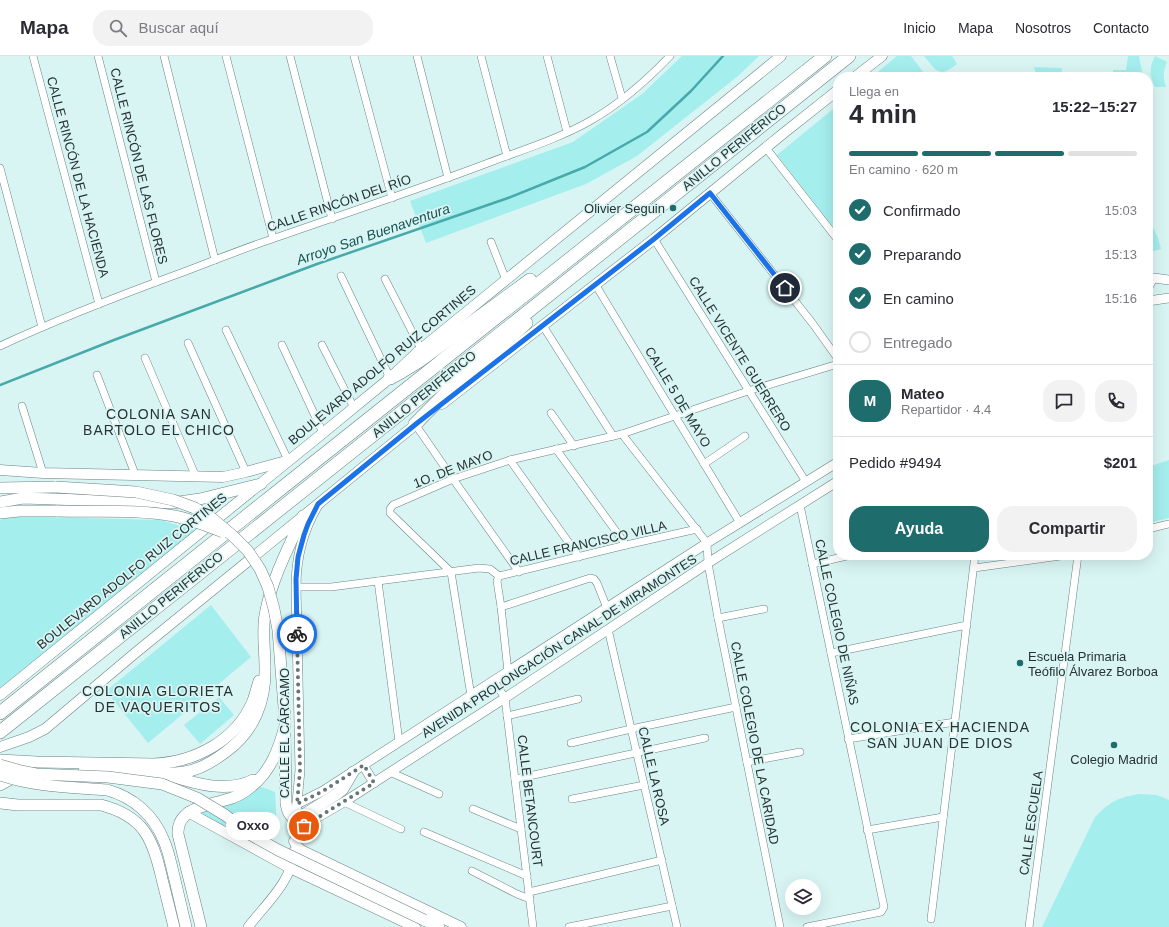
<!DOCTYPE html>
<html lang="es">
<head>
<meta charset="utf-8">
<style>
  body { margin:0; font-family:Helvetica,sans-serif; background:#f2f2f3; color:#2b2b33; height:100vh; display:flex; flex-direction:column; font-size:15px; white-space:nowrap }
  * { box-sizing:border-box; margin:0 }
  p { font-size:13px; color:#7c7c81 }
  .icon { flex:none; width:22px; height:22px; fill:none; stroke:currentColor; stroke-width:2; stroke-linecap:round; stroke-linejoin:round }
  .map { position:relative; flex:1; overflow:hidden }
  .panel { position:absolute; left:833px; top:16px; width:320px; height:488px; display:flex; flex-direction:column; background:#fff; border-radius:16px; box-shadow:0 4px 16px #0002 }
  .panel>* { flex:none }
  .tools { position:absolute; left:785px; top:823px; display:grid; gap:8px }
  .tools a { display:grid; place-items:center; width:36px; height:36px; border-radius:50%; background:#fff; box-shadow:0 4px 16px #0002; font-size:20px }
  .pin { position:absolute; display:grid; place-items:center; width:34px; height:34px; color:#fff; margin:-17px; border:2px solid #fff; border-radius:50%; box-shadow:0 1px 4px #0007 }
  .courier { position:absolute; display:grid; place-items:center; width:40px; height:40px; margin:-20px; border:3px solid #1a73e8; border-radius:50%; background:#fff; color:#222; box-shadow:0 1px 5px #0007 }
  .bubble { position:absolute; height:28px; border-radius:14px; background:#fff; box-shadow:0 4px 16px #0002; font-size:13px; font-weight:800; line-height:28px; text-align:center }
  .summary em { font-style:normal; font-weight:800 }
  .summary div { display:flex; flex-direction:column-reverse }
  .summary { display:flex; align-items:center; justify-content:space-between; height:68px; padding:0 16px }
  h1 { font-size:26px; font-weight:800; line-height:30px }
  .bar { display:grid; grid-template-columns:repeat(4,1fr); gap:6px 4px; align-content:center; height:48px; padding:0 16px }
  .bar i { height:5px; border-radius:3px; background:#e1e1e2 }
  .bar .current { background:#1f6c6c }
  .bar p { grid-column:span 4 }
  .line { display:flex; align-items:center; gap:10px; padding:0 16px; border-top:1px solid #e1e1e2 }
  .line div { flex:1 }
  .round { display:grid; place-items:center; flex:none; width:42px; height:42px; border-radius:16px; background:#f2f2f3 }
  ol { padding:0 16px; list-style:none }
  li { display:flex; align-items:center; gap:12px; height:44px }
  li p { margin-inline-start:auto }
  li .icon { padding:4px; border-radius:50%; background:#1f6c6c; color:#fff; stroke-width:4 }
  li:last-child { color:#7c7c81 }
  li i { width:22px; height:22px; border:2px solid #e1e1e2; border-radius:50% }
  .action { display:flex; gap:8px; margin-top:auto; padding:8px 16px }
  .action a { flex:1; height:46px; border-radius:16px; background:#1f6c6c; color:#fff; font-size:16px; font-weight:800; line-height:46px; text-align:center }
  .action a+a { background:#f2f2f3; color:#2b2b33 }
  header { display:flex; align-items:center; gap:24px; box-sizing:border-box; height:56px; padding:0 20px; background:#fff; border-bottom:1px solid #e1e1e2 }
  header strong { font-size:19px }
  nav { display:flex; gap:22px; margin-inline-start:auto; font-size:14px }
  .search { width:280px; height:36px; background:#f2f2f3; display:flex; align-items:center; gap:10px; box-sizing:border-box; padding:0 14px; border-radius:16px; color:#7c7c81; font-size:15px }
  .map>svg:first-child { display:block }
  .green { fill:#a4eeed }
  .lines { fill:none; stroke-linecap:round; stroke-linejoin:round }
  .stream { stroke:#47a9a9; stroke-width:2.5 }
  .minor-casing { stroke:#6a8383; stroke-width:8 }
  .tertiary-casing { stroke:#6a8383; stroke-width:10 }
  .secondary-casing { stroke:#6a8383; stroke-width:11 }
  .primary-casing { stroke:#6a8383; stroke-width:12 }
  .motorway-casing { stroke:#6a8383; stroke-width:14 }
  .minor { stroke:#fff; stroke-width:7 }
  .tertiary { stroke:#fff; stroke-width:9 }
  .secondary { stroke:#fff; stroke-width:10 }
  .primary { stroke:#fff; stroke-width:11 }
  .motorway { stroke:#fff; stroke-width:13 }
  .primary-bridge-casing { stroke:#6a8383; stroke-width:12; stroke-linecap:butt }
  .primary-bridge { stroke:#fff; stroke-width:11 }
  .done { stroke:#657676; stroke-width:4; stroke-dasharray:0 7.2 }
  .route { stroke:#1a73e8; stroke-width:5 }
  .poi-dot { fill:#1f6c6c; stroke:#d8f5f4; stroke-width:1.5 }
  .labels { text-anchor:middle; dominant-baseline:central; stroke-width:3.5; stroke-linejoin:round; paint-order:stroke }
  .street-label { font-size:13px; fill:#273232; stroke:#d8f5f4 }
  .poi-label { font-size:13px; fill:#273232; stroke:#d8f5f4; text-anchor:end }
  .water-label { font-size:14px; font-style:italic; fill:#195353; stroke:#d8f5f4 }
  .neighbourhood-label { font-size:14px; letter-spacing:1px; fill:#273232; stroke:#d8f5f4 }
</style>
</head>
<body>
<header>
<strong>Mapa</strong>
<div class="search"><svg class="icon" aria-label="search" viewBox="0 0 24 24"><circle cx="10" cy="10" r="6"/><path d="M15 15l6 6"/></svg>Buscar aquí</div>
<nav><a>Inicio</a><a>Mapa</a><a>Nosotros</a><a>Contacto</a></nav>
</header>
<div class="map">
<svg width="1169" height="871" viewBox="0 0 1169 871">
  <rect width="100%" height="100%" fill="#d8f5f4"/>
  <!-- green -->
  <g class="green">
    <path d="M682,0H759L738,20L637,100L586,128L426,187L410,145L573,86L642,38Z"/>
    <path d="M897,0H911L927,21H872Z"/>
    <path d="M924,0H952L957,8C939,22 937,16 924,0Z"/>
    <path d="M1128,0H1139L1143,21H1113V14H1126Z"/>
    <path d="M1155,0L1167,6C1163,15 1163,22 1166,31H1155C1149,19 1149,12 1155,0Z"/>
    <path d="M1034,11L1062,12L1061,21H1037Z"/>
    <path d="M838,49V177L777,99Z"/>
    <path d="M1151,167L1158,182L1161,193L1148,197V168Z"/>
    <path d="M1169,404V462L1148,467V411Z"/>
    <path d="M11,460L160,464L195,474L0,632V464Z"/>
    <path d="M211,549L251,601L148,687L106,635Z"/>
    <path d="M219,641L234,659L200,688L184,669Z"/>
    <path d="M259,730L275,736L277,772L257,785L201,759L206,752Z"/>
    <path d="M1139,738L1157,739L1169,744V871H1042L1095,761C1111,745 1117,742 1139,738Z"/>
  </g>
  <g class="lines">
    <!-- stream -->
    <path class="stream" d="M0,329L114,284L317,208L508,142L585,111L647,76L691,35L723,0"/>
    <defs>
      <g id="minor">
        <path d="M33,0L99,248"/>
        <path d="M98,0L156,226"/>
        <path d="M164,0L215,204"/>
        <path d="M226,0L273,182"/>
        <path d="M290,0L332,163"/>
        <path d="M354,0L392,142"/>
        <path d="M417,0L448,122"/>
        <path d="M481,0L507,100"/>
        <path d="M547,0L567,76"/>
        <path d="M610,0L622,42"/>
        <path d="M766,92L838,184"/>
        <path d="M0,112L42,271"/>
        <path d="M710,137L813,268L838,303"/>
        <path d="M654,183L806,426"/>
        <path d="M491,186L506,224"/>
        <path d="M341,220L390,322"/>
        <path d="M385,223L421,293"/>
        <path d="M595,228L740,467"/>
        <path d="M1148,233L1154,222"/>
        <path d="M543,270L613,380"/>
        <path d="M226,274L288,404"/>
        <path d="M188,287L246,416"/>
        <path d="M282,289L323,377"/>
        <path d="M322,289L354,352"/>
        <path d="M0,290C58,263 118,240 178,218C210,206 242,193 275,182C346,157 417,134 488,107C522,94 558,83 590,65C618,49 648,23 670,0"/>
        <path d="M145,302L196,421"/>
        <path d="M97,319L135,418"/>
        <path d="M22,350L43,417"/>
        <path d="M551,357L574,390"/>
        <path d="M415,368L453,423L519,516"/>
        <path d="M622,378L707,487L708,507L718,562L780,871"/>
        <path d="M556,393L626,489"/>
        <path d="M510,404L579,501"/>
        <path d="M704,408L745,380"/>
        <path d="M800,449L884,851L881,856L876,857L807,871"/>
        <path d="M1148,473L1169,468"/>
        <path d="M812,508L851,499"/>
        <path d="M974,512L1068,499"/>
        <path d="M499,520L497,525L501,551L508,616"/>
        <path d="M378,525L399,686"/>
        <path d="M296,531H331L479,512L490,513L499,520L626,489L697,473"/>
        <path d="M501,551L590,522L594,523L597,527L607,552"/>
        <path d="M718,562L764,553"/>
        <path d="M608,573L677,871"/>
        <path d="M831,597L967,569"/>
        <path d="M494,625L505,642L533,871"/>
        <path d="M471,640L451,516L390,457V453L393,449L453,423L510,404L622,378L748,335L838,308"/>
        <path d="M507,660L578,643"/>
        <path d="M848,683L955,666"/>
        <path d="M571,687L631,673L736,651"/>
        <path d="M747,706L800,696"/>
        <path d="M390,716L439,738"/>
        <path d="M515,723L705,682"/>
        <path d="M572,743L644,729"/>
        <path d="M344,746L401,773"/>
        <path d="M473,753L521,773"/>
        <path d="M867,774L943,761"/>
        <path d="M424,776L527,820"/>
        <path d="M472,815L517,838L530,843"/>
        <path d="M529,836L662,804"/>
        <path d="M931,863L975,499"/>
        <path d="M569,871L672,850"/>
        <path d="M1029,871L1078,499"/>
      </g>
      <g id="tertiary">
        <path d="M1148,223L1154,222L1169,224"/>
        <path d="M1148,245L1169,242"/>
        <path d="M363,709L374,727"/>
        <path d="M297,748L323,735L707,487L838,406"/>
        <path d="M295,768L300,714L296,531C296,502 303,474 318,449"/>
        <path d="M294,775L344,746L505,642L708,507L838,425"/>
        <path d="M248,871C265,849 293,824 294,795"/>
      </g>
      <g id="secondary">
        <path d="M855,21L882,0"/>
        <path d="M442,348L654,183L785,76L838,34"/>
        <path d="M0,414L43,417L223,421L246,416L286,405"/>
        <path d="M0,639L323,377L390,322L421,293L781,0"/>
        <path d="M0,691L29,681L45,673L134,598L420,365"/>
        <path d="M188,756L290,812L415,871"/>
        <path d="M294,785L296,789L301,794L461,871"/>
      </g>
      <g id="primary">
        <path d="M0,432L56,431"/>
        <path d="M0,446L23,442L172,447L200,443L261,428"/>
        <path d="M0,457L19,455H58"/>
        <path d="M285,680L286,747C287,755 289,759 295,764L337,738L343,733L353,716"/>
        <path d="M0,704L37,706L154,708C195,706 236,685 253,645C255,639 257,632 259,625"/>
        <path d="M84,715C101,715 118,715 135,716C151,717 168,719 184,716C200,714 214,705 227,695C254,675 266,645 265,611C265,593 262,577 265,559C271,525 288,492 303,460"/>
        <path d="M171,720C197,728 227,737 253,724"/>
        <path d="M0,729L17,720"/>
        <path d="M107,734C133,741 154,759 164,785C169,796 171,809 174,820C178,837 182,854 186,871"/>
        <path d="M0,747L18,749H101C144,760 153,783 162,823C166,839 170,855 174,871"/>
        <path d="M424,864L439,871"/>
        <path d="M201,871L178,778C177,752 206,750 225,744C235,742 244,737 252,730C271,715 279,692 285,670"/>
      </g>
      <g id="motorway">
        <path d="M390,322L401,316L419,305L530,224"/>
        <path d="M415,368L448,335L506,285L526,267"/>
        <path d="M0,657L273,439L825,0"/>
        <path d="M0,676L849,0"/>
      </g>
    </defs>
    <!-- minor casing -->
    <use href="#minor" class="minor-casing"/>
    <!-- tertiary casing -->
    <use href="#tertiary" class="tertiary-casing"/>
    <!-- secondary casing -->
    <use href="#secondary" class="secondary-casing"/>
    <!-- primary casing -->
    <use href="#primary" class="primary-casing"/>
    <!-- motorway casing -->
    <use href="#motorway" class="motorway-casing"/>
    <!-- minor -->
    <use href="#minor" class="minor"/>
    <!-- tertiary -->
    <use href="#tertiary" class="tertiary"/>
    <!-- secondary -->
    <use href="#secondary" class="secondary"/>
    <!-- primary -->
    <use href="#primary" class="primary"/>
    <!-- motorway -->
    <use href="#motorway" class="motorway"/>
    <defs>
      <g id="primary-bridge">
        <path d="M56,431L136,436L173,444L195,452L213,463L233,480L248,495L260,513L268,531L274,553L278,574L285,664"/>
        <path d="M58,455C95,456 138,453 174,460C191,463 207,470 223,476"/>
        <path d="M0,709L21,715L36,718L108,721L162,728L197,742L225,759L251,779L278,794L424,864"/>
        <path d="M0,719C35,731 70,731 107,734"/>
      </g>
    </defs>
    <!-- primary-bridge casing -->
    <use href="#primary-bridge" class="primary-bridge-casing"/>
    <!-- primary-bridge -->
    <use href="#primary-bridge" class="primary-bridge"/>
  </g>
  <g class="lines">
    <!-- done -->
    <path class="done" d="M297,578L300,714L297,748L323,735L364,709L374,727L304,770"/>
    <!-- route -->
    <path class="route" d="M297,578L296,523L298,501L304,479L308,468L318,448L416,368L654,183L710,137L785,232"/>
  </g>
  <!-- markers -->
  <g class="poi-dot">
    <circle cx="673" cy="152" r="4"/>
    <circle cx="1020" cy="607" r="4"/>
    <circle cx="1114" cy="689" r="4"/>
  </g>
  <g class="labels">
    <!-- street labels -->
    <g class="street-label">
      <text transform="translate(734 91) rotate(-39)">ANILLO PERIFÉRICO</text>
      <text transform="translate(139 110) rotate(76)">CALLE RINCÓN DE LAS FLORES</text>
      <text transform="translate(78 121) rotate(75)">CALLE RINCÓN DE LA HACIENDA</text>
      <text transform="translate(339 147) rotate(-19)">CALLE RINCÓN DEL RÍO</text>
      <text transform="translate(740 298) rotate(58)">CALLE VICENTE GUERRERO</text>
      <text transform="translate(382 309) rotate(-40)">BOULEVARD ADOLFO RUIZ CORTINES</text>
      <text transform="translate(424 338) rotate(-39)">ANILLO PERIFÉRICO</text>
      <text transform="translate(678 341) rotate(59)">CALLE 5 DE MAYO</text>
      <text transform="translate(453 413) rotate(-21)">1O. DE MAYO</text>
      <text transform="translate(588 487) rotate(-13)">CALLE FRANCISCO VILLA</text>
      <text transform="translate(132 515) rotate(-39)">BOULEVARD ADOLFO RUIZ CORTINES</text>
      <text transform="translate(171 539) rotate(-39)">ANILLO PERIFÉRICO</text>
      <text transform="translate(837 566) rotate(78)">CALLE COLEGIO DE NIÑAS</text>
      <text transform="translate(559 590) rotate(-33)">AVENIDA PROLONGACIÓN CANAL DE MIRAMONTES</text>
      <text transform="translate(284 677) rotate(-90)">CALLE EL CÁRCAMO</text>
      <text transform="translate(755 687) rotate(79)">CALLE COLEGIO DE LA CARIDAD</text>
      <text transform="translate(654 720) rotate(77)">CALLE LA ROSA</text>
      <text transform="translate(530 745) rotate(83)">CALLE BETANCOURT</text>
      <text transform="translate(1031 767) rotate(-82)">CALLE ESCUELA</text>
    </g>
    <!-- poi labels -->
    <g class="poi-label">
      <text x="665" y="152">Olivier Seguin</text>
      <text x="1028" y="600" text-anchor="start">Escuela Primaria<tspan x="1028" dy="15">Teófilo Álvarez Borboa</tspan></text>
      <text x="1114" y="703" text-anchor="middle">Colegio Madrid</text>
    </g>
    <!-- water labels -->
    <g class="water-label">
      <text transform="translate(373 178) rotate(-19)">Arroyo San Buenaventura</text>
    </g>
    <!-- neighbourhood labels -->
    <g class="neighbourhood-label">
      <text x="159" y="358">COLONIA SAN<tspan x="159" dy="16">BARTOLO EL CHICO</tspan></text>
      <text x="158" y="635">COLONIA GLORIETA<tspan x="158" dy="16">DE VAQUERITOS</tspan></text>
      <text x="940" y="671">COLONIA EX HACIENDA<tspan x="940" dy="16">SAN JUAN DE DIOS</tspan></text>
    </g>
  </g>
</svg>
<div class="tools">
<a><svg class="icon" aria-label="layers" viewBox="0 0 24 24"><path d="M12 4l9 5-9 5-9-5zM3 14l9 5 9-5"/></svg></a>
</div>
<div class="pin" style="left:304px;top:770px;background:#ea580c"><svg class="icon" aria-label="bag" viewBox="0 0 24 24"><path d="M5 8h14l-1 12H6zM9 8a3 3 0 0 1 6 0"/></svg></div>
<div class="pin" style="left:785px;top:232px;background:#1f2937"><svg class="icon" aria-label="home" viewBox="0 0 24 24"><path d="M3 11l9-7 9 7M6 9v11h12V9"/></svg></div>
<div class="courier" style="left:297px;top:578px"><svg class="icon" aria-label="bike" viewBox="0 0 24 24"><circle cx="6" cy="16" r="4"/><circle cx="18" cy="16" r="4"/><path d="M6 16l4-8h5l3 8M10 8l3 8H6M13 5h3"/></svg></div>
<div class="bubble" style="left:226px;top:756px;width:54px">Oxxo</div>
<section class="panel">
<div class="summary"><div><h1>4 min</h1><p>Llega en</p></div><em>15:22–15:27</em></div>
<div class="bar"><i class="current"></i><i class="current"></i><i class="current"></i><i></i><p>En camino · 620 m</p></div>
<ol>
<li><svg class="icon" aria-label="check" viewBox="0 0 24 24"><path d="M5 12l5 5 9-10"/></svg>Confirmado<p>15:03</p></li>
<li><svg class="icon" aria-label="check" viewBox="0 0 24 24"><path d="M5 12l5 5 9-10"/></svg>Preparando<p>15:13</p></li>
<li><svg class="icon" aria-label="check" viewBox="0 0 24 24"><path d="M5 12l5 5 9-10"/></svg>En camino<p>15:16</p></li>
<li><i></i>Entregado</li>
</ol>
<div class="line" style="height:72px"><b class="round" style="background:#1f6c6c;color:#fff">M</b><div><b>Mateo</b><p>Repartidor · 4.4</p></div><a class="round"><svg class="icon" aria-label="chat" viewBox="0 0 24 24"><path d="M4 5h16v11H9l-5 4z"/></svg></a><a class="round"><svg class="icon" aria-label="phone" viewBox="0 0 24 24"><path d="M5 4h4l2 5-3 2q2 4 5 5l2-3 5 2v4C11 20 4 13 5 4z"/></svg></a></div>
<div class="line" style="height:52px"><div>Pedido #9494</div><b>$201</b></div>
<div class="action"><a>Ayuda</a><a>Compartir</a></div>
</section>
</div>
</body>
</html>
